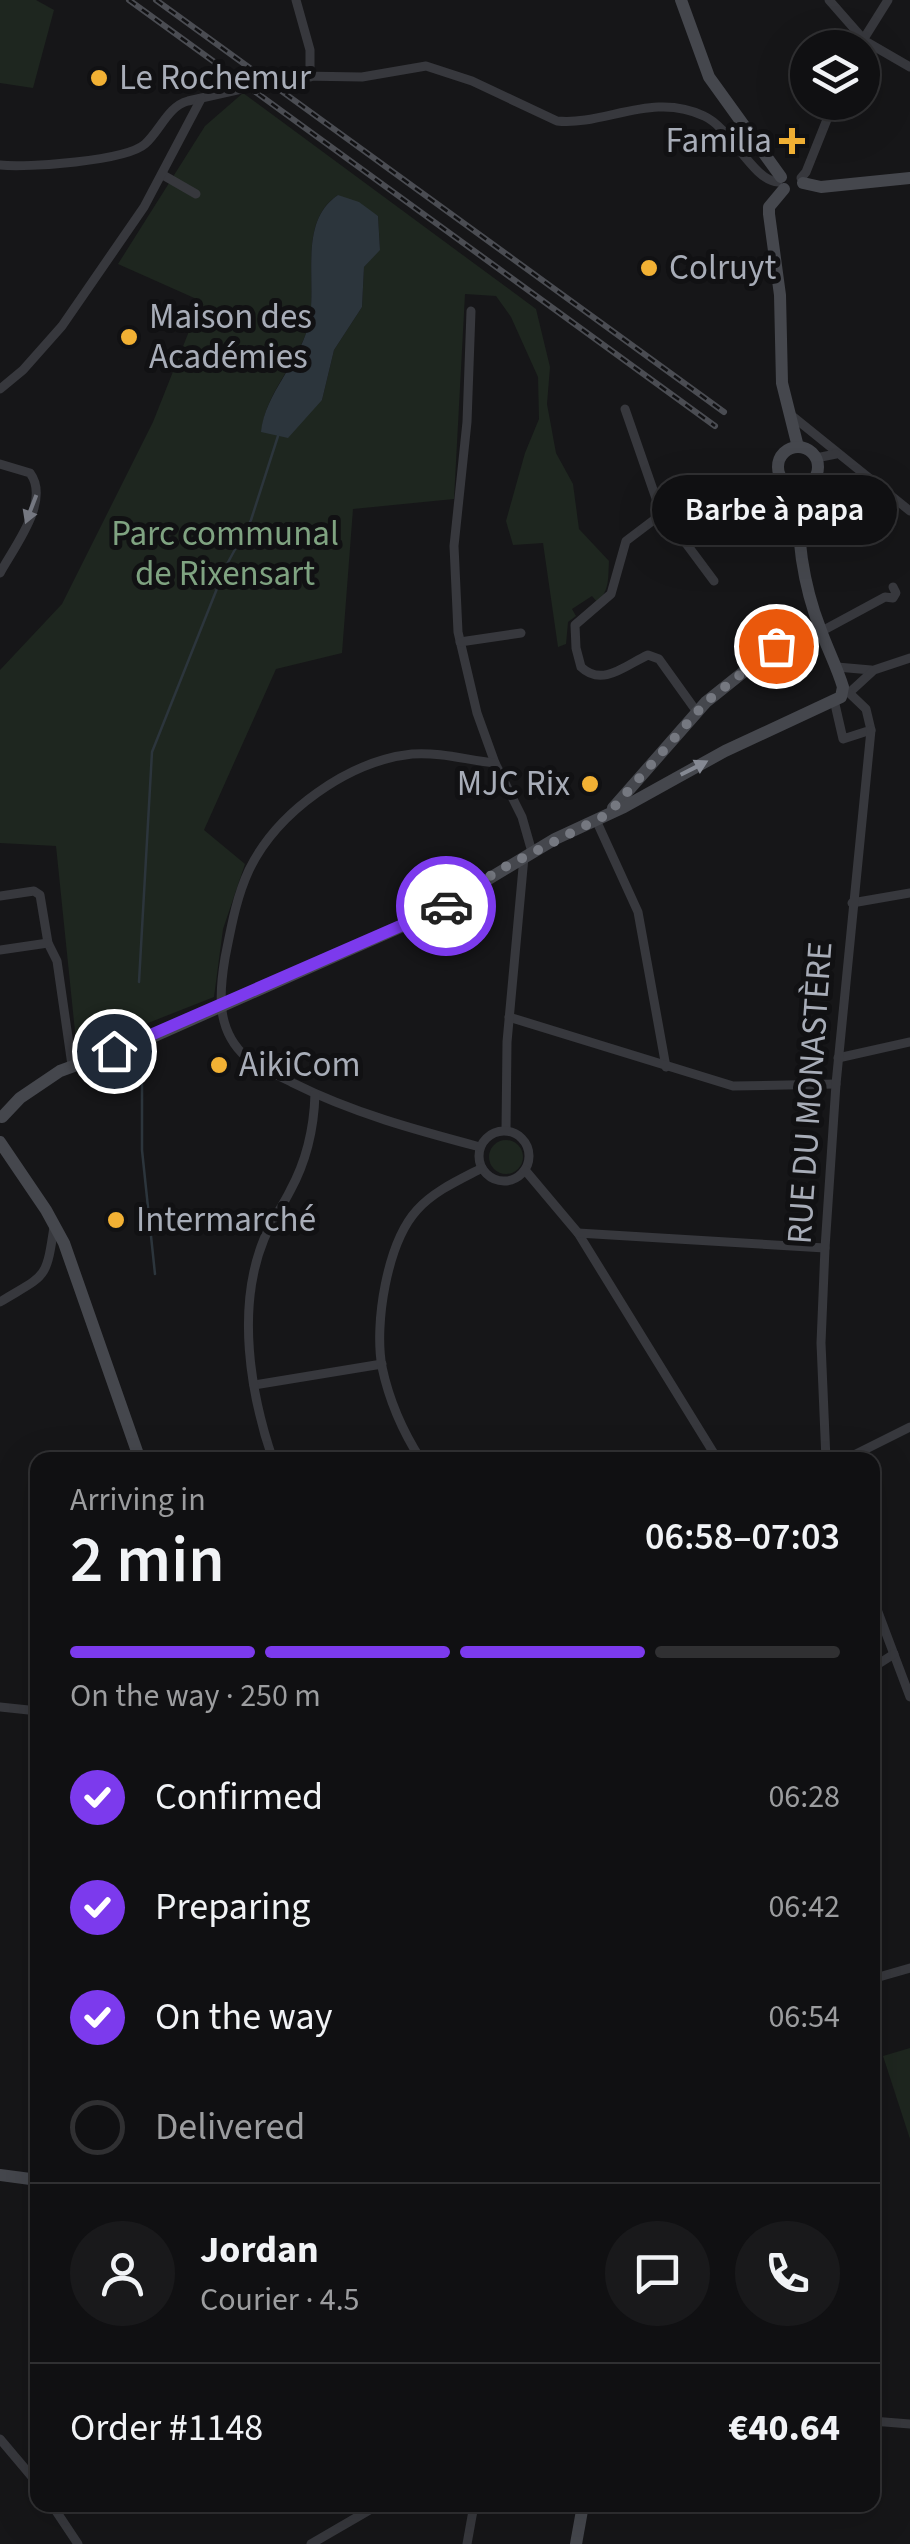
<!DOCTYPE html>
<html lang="en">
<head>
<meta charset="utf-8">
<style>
  body { margin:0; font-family:"Source Sans 3",sans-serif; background:#19191b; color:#f1f3f6; height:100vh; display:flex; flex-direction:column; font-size:38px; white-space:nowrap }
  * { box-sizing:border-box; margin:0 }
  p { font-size:32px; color:#9c9d9f }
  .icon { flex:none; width:55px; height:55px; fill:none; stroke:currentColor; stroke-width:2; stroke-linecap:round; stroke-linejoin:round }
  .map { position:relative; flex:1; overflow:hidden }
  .drawer { position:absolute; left:30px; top:1452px; width:850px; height:1060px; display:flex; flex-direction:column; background:#101012; border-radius:20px; box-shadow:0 10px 40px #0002,0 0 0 2px #303032 }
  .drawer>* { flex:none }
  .fabs { position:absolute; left:790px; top:30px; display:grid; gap:20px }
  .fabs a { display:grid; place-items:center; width:90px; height:90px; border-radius:50%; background:#101012; box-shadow:0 10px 40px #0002,0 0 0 2px #303032; font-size:50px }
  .pin { position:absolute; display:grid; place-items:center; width:85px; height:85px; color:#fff; margin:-42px; border:5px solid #fff; border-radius:50%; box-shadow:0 2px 10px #0007 }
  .courier { position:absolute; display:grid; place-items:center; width:100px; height:100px; margin:-50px; border:8px solid #7c3aed; border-radius:50%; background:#fff; color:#222; box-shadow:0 2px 12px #0007 }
  .bubble { position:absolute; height:70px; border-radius:35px; background:#101012; box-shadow:0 10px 40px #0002,0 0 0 2px #303032; font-size:32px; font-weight:600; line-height:70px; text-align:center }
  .summary em { font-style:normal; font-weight:600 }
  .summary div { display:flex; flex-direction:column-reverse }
  .summary { display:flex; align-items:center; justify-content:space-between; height:170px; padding:0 40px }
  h1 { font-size:65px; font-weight:600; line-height:75px }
  .bar { display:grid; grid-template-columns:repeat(4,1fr); gap:15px 10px; align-content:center; height:120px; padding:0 40px }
  .bar i { height:12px; border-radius:8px; background:#303032 }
  .bar .selected { background:#7c3aed }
  .bar p { grid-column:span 4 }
  .line { display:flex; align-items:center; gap:25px; padding:0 40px; border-top:2px solid #303032 }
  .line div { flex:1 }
  .round { display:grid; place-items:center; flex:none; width:105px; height:105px; border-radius:52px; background:#19191b }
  ol { padding:0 40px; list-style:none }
  li { display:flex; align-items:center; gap:30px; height:110px }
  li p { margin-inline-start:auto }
  li .icon { padding:10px; border-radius:50%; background:#7c3aed; color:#fff; stroke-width:4 }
  li:last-child { color:#9c9d9f }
  li i { width:55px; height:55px; border:5px solid #303032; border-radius:50% }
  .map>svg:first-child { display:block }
  .green { fill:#1e261f; fill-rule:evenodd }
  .water { fill:#2c353c }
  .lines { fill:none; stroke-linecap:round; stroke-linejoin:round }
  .stream { stroke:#2c353c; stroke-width:2.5 }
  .street { stroke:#37383d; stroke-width:9 }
  .secondary { stroke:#45474d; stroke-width:12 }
  .rail-casing { stroke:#4a4c52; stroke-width:6 }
  .rail { stroke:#111113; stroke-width:2.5; stroke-dasharray:8; stroke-linecap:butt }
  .oneway { fill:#757881 }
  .oneway2 { fill:#858993 }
  .done { stroke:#757880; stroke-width:10; stroke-dasharray:0 18 }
  .route { stroke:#7c3aed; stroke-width:12 }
  .poi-dot { fill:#f2b134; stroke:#111113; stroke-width:4 }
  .labels { text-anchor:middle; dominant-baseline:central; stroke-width:10; stroke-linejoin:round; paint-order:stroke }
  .poi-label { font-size:35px; fill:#a8adb8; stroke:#111113; text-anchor:start }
  .park-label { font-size:35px; fill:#7fa381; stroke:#111113 }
  .street-label { font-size:35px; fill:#a8adb8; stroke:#111113 }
</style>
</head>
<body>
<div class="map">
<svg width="910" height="2544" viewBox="0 0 910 2544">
  <rect width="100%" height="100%" fill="#161618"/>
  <!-- green -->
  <g class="green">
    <path d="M0,0H36L54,10L33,88L0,83Z"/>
    <path d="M243,93L536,309L550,367L547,404L556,453L573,484L579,529L609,561C608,577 610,591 597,602L592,596L572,609L576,616L568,622L566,644L558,647L543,543L513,545L506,521L525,453L539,419L538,377L511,317L496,296L465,294L454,499L353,509L342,653L276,669L204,830L245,864L223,929L214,997L77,1051L56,846L0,843V670L62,604L153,422L201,301L118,264L205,126ZM338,195L378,216L380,249L364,267L362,307L334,350L322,400L262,432C263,396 298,363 308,327C319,287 296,222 338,195Z"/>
    <circle cx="506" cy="1157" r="17"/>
    <path d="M910,2048V2139L883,2056Z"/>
  </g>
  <!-- water -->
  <path class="water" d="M338,195L359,202L378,216L380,250L364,267L362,307L334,350L322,400L288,438L261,432C265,394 298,364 308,327C319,286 296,223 338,195Z"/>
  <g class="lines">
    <!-- stream -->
    <g class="stream">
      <path d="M139,982L152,752L226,566L251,520L278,436"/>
      <path d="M142,1084V1150L155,1274"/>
    </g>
    <!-- street -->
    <g class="street">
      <path d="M296,0L310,50V77"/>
      <path d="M829,0L865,41L910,67"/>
      <path d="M858,48L888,0"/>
      <path d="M0,165C27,168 126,161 145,144C160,131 168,106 188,101L301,76L362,77L426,66L472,81L557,121C604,126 653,91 704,116C731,128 753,181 778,182"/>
      <path d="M163,175L196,194"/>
      <path d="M801,178L806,172L834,102"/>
      <path d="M471,311L467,422L454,546L458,632L477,713L495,763L522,817L532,852"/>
      <path d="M0,389L23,370L62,326L144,207L201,99"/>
      <path d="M625,409L659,507L714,581"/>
      <path d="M791,415L910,511"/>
      <path d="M816,458L836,454"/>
      <path d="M0,464L30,473C51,501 14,547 0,573"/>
      <path d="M663,513L626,541L611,594L575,625L576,648L581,667C603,688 627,664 648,655L659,659L697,712"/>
      <path d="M822,631L885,597L893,598L896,593L893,587"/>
      <path d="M460,642L521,633"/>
      <path d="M837,667L871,670"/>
      <path d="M850,692L874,670L910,658"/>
      <path d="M834,700L843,739L871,730L866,709L843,687"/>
      <path d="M596,820L638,912L666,1067"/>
      <path d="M0,896L34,891L40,895L48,943L57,961L72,1065"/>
      <path d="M852,903L910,893"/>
      <path d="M0,950L48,943"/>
      <path d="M509,1017L733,1086L836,1084"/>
      <path d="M838,1058L910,1042"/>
      <path d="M506,1130L507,1042L524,857"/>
      <circle cx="504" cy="1156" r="25"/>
      <path d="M480,1147C416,1130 353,1113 293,1083C278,1075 259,1068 246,1057C216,1030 219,994 225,958C231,928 236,898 249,870C277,812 348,761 412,754C441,752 467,760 495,763"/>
      <path d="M525,1170L578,1233L718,1460"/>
      <path d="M578,1233L825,1248"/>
      <path d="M0,1302C46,1274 46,1281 54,1227"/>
      <path d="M254,1385L382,1364"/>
      <path d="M273,1460C250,1393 236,1307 264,1239C271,1222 282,1207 290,1191C307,1160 314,1129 315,1094"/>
      <path d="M421,1460C403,1432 389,1400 382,1367C374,1324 387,1243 417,1210C434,1191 459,1180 482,1168"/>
      <path d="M826,1460L821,1343L825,1248L836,1084L871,730"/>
      <path d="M844,1460L910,1427"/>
      <path d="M872,1596L910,1697"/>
      <path d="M872,1668L894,1654"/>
      <path d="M0,1707L38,1711"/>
      <path d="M872,1979L910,1968"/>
      <path d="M872,2421L910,2424"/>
      <path d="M0,2439L38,2484"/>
      <path d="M52,2505L78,2544"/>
      <path d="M311,2544L378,2505"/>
      <path d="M467,2544L474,2505"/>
    </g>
    <!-- secondary -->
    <g class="secondary">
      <path d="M681,0L709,77L781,177"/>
      <path d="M803,183L821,187L910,178"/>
      <path d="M784,189L769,207V214L780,295L782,383L798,447"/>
      <circle cx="798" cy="467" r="20"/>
      <path d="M613,808L706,702L776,646L819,627"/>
      <path d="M2,1117L20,1098L60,1071L150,1038L432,913L555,839L624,807L725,751L841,697L843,687C837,667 827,648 820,628C803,585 796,534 798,487"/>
      <path d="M0,1142L46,1210L64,1243L140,1460"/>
      <path d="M0,2175L38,2180"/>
      <path d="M576,2544L583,2505"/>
    </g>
    <defs>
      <g id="rail">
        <path d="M129,0L715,426"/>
        <path d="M156,0L724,412"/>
      </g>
    </defs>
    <!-- rail casing -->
    <use href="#rail" class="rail-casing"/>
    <!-- rail -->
    <use href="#rail" class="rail"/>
  </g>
  <!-- one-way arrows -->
  <defs><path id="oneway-solid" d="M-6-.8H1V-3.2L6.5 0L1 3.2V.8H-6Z" transform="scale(2.5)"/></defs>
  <use class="oneway" href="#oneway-solid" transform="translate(31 509) rotate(111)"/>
  <use class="oneway2" href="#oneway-solid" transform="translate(694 768) rotate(-27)"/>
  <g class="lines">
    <!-- done -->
    <path class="done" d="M446,906L499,870L608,814L706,702L776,646"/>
    <!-- route -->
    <path class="route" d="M114,1051L446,906"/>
  </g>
  <!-- markers -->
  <g class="poi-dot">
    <circle cx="99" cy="78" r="10"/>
    <path d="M787 126h10v10h10v10h-10v10h-10v-10h-10v-10h10z"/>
    <circle cx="649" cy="268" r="10"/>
    <circle cx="129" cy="337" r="10"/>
    <circle cx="590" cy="784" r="10"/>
    <circle cx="219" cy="1065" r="10"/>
    <circle cx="116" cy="1220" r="10"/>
  </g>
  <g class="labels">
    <!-- poi labels -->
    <g class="poi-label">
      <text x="119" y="78">Le Rochemur</text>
      <text x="772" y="141" text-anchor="end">Familia</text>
      <text x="669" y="268">Colruyt</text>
      <text x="149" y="317">Maison des<tspan x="149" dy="40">Académies</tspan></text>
      <text x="570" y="784" text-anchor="end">MJC Rix</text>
      <text x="239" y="1065">AikiCom</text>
      <text x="136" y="1220">Intermarché</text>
    </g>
    <!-- park labels -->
    <g class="park-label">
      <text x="225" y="534">Parc communal<tspan x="225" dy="40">de Rixensart</tspan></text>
    </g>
    <!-- street labels -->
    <g class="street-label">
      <text transform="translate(810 1093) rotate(-86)">RUE DU MONASTÈRE</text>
    </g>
  </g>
</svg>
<div class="fabs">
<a><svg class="icon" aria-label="layers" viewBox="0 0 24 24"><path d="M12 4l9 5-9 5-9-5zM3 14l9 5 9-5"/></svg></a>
</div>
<div class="pin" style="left:776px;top:646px;background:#ea580c"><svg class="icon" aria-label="bag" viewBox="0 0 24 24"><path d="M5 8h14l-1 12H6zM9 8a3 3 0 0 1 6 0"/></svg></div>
<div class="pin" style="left:114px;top:1051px;background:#1f2937"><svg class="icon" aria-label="home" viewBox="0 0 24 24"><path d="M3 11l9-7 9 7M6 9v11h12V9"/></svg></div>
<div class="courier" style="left:446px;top:906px"><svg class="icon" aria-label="car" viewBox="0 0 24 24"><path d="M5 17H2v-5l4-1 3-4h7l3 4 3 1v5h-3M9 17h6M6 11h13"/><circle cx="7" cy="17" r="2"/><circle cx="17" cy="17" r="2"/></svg></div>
<div class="bubble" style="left:652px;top:475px;width:245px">Barbe à papa</div>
<section class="drawer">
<div class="summary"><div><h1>2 min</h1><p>Arriving in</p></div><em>06:58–07:03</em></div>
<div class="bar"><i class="selected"></i><i class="selected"></i><i class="selected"></i><i></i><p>On the way · 250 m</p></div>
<ol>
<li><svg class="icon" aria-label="check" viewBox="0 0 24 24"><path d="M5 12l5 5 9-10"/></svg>Confirmed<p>06:28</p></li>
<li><svg class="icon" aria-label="check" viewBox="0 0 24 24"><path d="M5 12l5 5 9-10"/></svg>Preparing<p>06:42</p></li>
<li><svg class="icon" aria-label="check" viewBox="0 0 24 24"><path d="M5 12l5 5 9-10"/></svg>On the way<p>06:54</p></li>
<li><i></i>Delivered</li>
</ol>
<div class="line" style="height:180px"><a class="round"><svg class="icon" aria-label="person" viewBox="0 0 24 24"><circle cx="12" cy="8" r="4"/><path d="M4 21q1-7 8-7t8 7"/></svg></a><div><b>Jordan</b><p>Courier · 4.5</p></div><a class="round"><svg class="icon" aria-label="chat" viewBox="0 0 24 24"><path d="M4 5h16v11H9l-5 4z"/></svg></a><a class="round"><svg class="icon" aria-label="phone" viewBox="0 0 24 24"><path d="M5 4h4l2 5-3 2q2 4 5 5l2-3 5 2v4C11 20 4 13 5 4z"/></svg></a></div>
<div class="line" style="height:130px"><div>Order #1148</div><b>€40.64</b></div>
</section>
</div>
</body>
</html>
